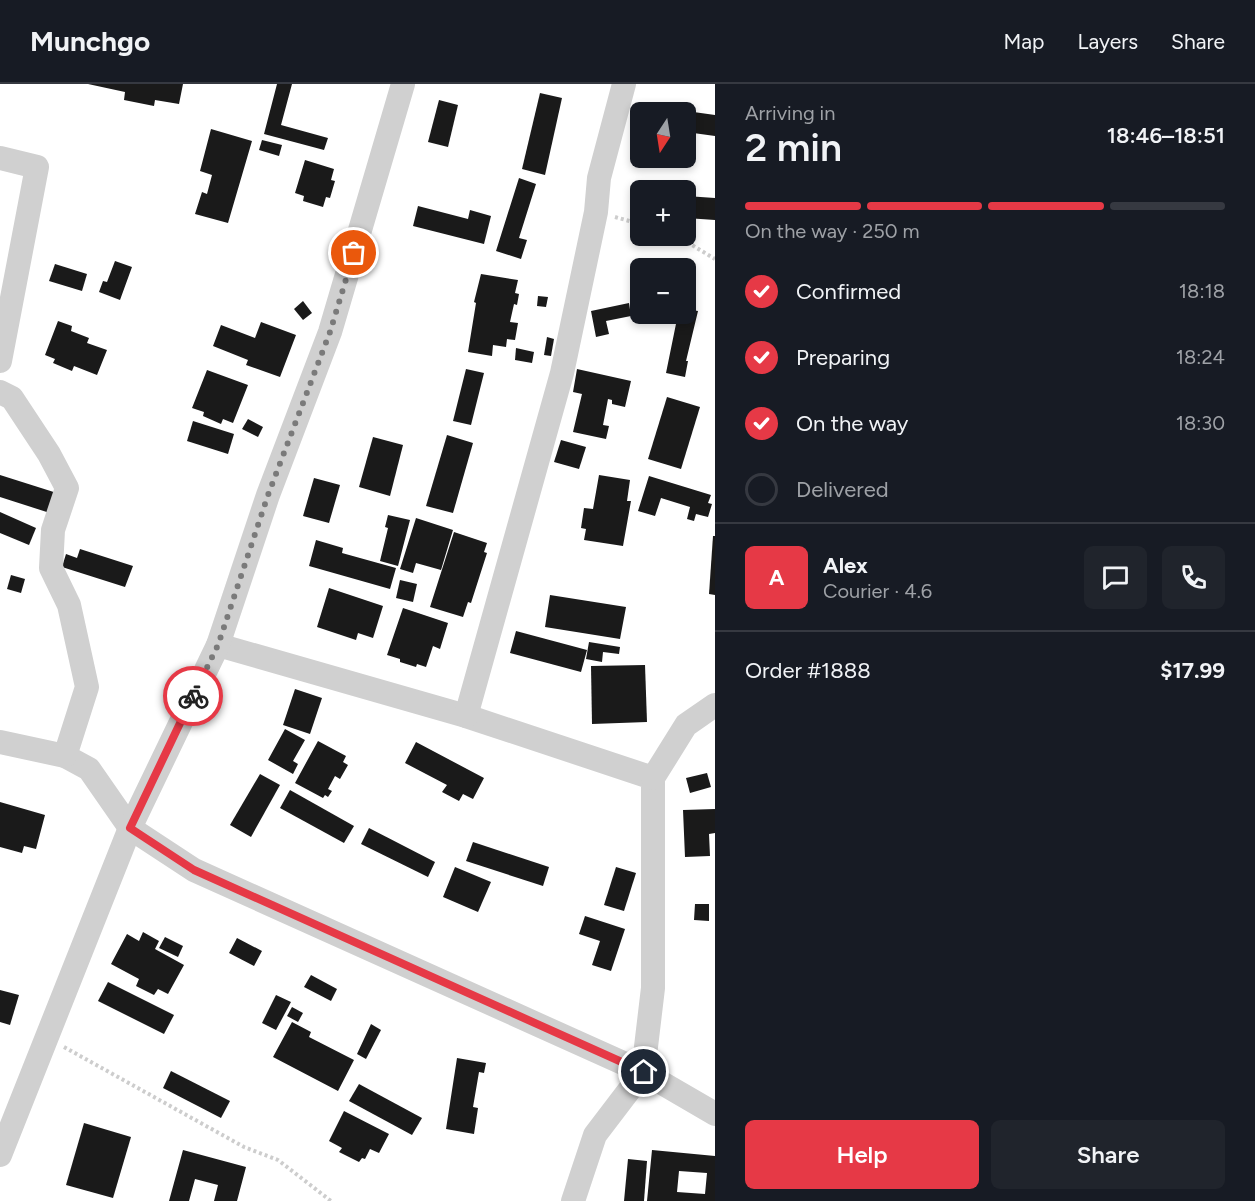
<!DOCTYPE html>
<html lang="en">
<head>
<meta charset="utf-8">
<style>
  body { margin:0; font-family:Figtree,sans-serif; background:#20242c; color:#f1f3f6; height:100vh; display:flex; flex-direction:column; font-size:22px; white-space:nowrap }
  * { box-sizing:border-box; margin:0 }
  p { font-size:20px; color:#9ea1a6 }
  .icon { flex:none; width:33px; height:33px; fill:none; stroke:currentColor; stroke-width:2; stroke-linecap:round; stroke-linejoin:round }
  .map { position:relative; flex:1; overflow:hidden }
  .sheet { display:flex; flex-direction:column; background:#171b24; width:540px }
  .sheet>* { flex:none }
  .needle { width:39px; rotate:192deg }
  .controls { position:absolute; left:630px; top:18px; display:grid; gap:12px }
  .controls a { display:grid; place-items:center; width:66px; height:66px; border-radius:9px; background:#171b24; box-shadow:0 3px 9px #0003; font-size:30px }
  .pin { position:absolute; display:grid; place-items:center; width:51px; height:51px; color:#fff; margin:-26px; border:3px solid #fff; border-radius:50%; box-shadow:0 2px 6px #0007 }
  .courier { position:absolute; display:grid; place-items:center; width:60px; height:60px; margin:-30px; border:4px solid #e63946; border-radius:50%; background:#fff; color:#222; box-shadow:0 2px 8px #0007 }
  .headline em { font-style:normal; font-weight:600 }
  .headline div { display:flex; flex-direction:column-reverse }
  .headline { display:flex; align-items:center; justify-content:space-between; height:102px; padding:0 30px }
  h1 { font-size:39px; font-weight:600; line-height:45px }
  .bar { display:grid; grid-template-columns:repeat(4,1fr); gap:9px 6px; align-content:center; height:72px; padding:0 30px }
  .bar i { height:8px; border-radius:4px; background:#363941 }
  .bar .active { background:#e63946 }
  .bar p { grid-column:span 4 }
  .line { display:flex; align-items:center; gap:15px; padding:0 30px; border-top:2px solid #363941 }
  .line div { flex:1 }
  .round { display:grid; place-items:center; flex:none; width:63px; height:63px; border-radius:9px; background:#20242c }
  ol { padding:0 30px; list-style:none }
  li { display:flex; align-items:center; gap:18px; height:66px }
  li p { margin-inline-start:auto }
  li .icon { padding:6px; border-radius:50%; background:#e63946; color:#fff; stroke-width:4 }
  li:last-child { color:#9ea1a6 }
  li i { width:33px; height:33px; border:3px solid #363941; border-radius:50% }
  .cta { display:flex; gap:12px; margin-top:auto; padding:12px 30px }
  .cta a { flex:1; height:69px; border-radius:9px; background:#e63946; color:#fff; font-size:24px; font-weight:600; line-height:69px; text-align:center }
  .cta a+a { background:#20242c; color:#f1f3f6 }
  header { display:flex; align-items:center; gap:36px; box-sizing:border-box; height:84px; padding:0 30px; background:#171b24; border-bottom:2px solid #363941 }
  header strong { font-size:28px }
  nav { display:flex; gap:33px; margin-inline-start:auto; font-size:21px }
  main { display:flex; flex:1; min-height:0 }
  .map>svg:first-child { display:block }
  .building { fill:#1a1a1a; fill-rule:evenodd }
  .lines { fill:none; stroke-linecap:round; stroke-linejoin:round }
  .path { stroke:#cdcdcd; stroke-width:4; stroke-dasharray:3 3; stroke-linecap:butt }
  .minor { stroke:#d0d0d0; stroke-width:24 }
  .done { stroke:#7a7a7a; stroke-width:6; stroke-dasharray:0 10.8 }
  .route { stroke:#e63946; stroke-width:8 }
</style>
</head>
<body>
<header>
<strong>Munchgo</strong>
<nav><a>Map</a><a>Layers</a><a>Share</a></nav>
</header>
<main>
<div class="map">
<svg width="715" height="1117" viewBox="0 0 715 1117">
  <rect width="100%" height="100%" fill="#fff"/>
  <!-- building -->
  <g class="building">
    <path d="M88,0H183L179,20L155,16L154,22L124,16L125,8Z"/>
    <path d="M277,0H292L281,41L328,54L324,66L264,50Z"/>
    <path d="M540,9L562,14L545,91L522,85Z"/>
    <path d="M439,16L458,21L448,63L428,58Z"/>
    <path d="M665,24L715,31V52L686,48V28H665Z"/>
    <path d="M211,45L252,57L228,139L195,130L202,108L207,110L212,91L200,87Z"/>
    <path d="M262,56L282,61L279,72L259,66Z"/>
    <path d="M305,76L334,85L331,96L335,97L330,114L326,113L323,123L303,117L304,112L295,109Z"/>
    <path d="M519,94L536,100L519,154L527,156L521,175L496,167Z"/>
    <path d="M686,112L715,114V136L686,134Z"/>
    <path d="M418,122L468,135L470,126L491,132L484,160L413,142Z"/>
    <path d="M115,177L132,183L120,216L99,208L103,197L107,198Z"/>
    <path d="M55,180L87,190L82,207L49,197Z"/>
    <path d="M481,190L518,196L515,209L519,210L517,221L514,220L510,238L518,239L515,256L507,255L506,263L493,261L492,272L468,268L476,219L474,218Z"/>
    <path d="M538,212L548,213L546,223L537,222Z"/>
    <path d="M303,217L312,229L303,236L294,225Z"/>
    <path d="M629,219L631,232L606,237L609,250L596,253L591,227Z"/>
    <path d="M686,225L698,227L686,277H688L685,293L666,289L678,230H686Z"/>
    <path d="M58,237L72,242L71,247L89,254L87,259L107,266L97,291L74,282L72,287L53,279L55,275L45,271Z"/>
    <path d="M261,238L296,251L280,293L246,281L248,276L213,262L221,241L255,254Z"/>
    <path d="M547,253L554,255L551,272L544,271Z"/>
    <path d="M516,264L534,268L532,279L515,276Z"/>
    <path d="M466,285L484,289L471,341L453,337Z"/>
    <path d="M577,285L631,297L625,323L612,320V316L608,315L603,341L609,342L606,355L573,348L582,310L573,308Z"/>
    <path d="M207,286L248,301L233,339L223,335L221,340L203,332L204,328L192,324Z"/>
    <path d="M667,313L700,323L681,385L648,375Z"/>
    <path d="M248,335L263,343L258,353L242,345Z"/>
    <path d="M193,337L234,350L228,370L187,357Z"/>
    <path d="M447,351L473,359L453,429L426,422Z"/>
    <path d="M373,353L403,361L390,412L359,403Z"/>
    <path d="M561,356L586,363L579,385L554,378Z"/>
    <path d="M0,391L60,410L53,430L0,413Z"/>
    <path d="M599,391L630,396L627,417H631L623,462L584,456L586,445L581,444L584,424L593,425Z"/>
    <path d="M649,392L711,411L708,419L712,420L708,433L696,430L694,437L687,435L690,423L661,414L655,432L638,427Z"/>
    <path d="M314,394L340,401L329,439L303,432Z"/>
    <path d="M0,428L36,444L29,461L0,449Z"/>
    <path d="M388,431L410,436L398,482L380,477L388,444L385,443Z"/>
    <path d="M416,434L453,446L441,486L416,479L413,489L400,485Z"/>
    <path d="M454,448L487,459L484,468L487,469L471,519L468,518L463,533L430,523Z"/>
    <path d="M713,452H715V511L709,510Z"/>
    <path d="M316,456L343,464L342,469L396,484L390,505L309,482Z"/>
    <path d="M80,465L133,482L125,503L62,483L66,470L77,474Z"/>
    <path d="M11,491L25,495L21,509L7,505Z"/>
    <path d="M400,496L417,500L413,518L396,514Z"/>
    <path d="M329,504L383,522L373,554L358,549L356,556L317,543Z"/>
    <path d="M550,511L626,523L620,555L545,543Z"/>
    <path d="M403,524L448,539L440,565L433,562L426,583L417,580L416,583L400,578V575L387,571Z"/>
    <path d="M516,547L587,566L581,588L510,569Z"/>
    <path d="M589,558L620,563L619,570L603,568L602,578L586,575Z"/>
    <path d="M645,581L647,638L592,640L591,582Z"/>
    <path d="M295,605L322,614L310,650L283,641Z"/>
    <path d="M285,645L305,656L293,677L298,680L293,690L268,676Z"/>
    <path d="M318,657L346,672L343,678L348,681L340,695L335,692L328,705L332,707L328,713L325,711L323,714L295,699Z"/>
    <path d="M416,658L484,694L473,715L463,710L459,717L442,708L447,701L405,679Z"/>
    <path d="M707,689L711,703L690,709L686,694Z"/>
    <path d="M260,690L280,701L251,753L230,741Z"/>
    <path d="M290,706L354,742L344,759L280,724Z"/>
    <path d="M0,718L45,731L36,765L24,762L22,769L0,763Z"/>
    <path d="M715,725V749L709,750L710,772L685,773L683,726Z"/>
    <path d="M369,744L435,778L428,793L361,760Z"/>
    <path d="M473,758L549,783L543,802L466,777Z"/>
    <path d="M455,783L491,798L478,828L443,813Z"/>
    <path d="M616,783L636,789L624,827L604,821Z"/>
    <path d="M695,820H709V837L694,836Z"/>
    <path d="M585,832L625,845L611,887L592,881L600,857L579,850Z"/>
    <path d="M143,848L159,857L155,865L184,881L168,910L158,905L154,911L136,902L139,895L111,880L127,850L139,857Z"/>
    <path d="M165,853L183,862L178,873L159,864Z"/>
    <path d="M237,854L262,867L254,882L229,869Z"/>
    <path d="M311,891L337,905L331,917L304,903Z"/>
    <path d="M108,898L174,931L164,950L98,917Z"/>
    <path d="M0,906L19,911L10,941L0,938Z"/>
    <path d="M276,911L291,918L276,946L262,939Z"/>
    <path d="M292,923L303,929L298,938L287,932Z"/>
    <path d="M292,938L311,948L309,953L354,976L338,1007L273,973Z"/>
    <path d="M371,940L381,946L366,975L357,970Z"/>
    <path d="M457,974L486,979L484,989L479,988L473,1023L478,1024L474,1050L446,1045Z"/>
    <path d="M171,987L230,1017L221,1034L163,1004Z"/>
    <path d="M359,1000L422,1034L412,1051L349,1017Z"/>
    <path d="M344,1027L389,1050L379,1069L370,1065L365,1075L362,1074L359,1078L339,1068L342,1064L329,1057Z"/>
    <path d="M84,1039L131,1053L113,1114L66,1101Z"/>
    <path d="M183,1066L246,1083L237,1117H214L218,1101L195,1095L189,1117H169Z"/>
    <path d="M652,1066L715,1072V1117H647ZM679,1087L707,1089L705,1110L677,1108Z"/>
    <path d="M628,1075L647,1077L644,1117H624Z"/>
  </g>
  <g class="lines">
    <!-- path -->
    <g class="path">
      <path d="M615,133L640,140"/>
      <path d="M677,152L715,175"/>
      <path d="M64,963L244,1063L278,1076L331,1117"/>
    </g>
    <!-- minor -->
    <g class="minor">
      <path d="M0,74L37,83L0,277"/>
      <path d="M0,308L12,314L49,370L67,404L53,446L51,484L69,521L87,603L65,672L89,685L130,744L194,786L643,988L715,1030"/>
      <path d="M218,561L466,632L653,694V904L643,988L595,1051L573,1117"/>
      <path d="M466,632L562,289L596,128L599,94L624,0"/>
      <path d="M0,658L65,672"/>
      <path d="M653,694L686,641L715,621"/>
      <path d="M0,1071L130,744L218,561L268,411L330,248L403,0"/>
    </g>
  </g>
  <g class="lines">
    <!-- done -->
    <path class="done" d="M193,612L218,561L268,411L330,248L354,169"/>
    <!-- route -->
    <path class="route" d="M193,612L130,744L194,786L644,988"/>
  </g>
</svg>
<div class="controls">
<a><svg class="needle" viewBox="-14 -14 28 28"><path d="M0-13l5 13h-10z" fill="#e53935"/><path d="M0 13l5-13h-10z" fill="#9ea1a6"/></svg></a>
<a>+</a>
<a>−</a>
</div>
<div class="pin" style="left:354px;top:169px;background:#ea580c"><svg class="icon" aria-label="bag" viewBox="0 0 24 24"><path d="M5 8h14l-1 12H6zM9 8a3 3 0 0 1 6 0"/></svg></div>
<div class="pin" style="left:644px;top:988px;background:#1f2937"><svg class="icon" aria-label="home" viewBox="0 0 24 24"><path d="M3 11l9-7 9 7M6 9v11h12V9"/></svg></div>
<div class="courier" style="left:193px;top:612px"><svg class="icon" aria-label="bike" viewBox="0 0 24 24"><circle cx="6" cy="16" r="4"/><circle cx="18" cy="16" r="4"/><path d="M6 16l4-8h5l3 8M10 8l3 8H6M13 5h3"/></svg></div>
</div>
<section class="sheet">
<div class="headline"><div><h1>2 min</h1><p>Arriving in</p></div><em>18:46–18:51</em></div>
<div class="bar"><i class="active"></i><i class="active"></i><i class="active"></i><i></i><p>On the way · 250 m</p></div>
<ol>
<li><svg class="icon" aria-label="check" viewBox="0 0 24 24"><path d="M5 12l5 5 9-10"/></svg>Confirmed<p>18:18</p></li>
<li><svg class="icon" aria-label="check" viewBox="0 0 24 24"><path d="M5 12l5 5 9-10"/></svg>Preparing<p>18:24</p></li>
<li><svg class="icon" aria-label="check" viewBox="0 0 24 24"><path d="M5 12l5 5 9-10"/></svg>On the way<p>18:30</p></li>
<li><i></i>Delivered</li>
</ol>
<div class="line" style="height:108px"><b class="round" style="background:#e63946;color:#fff">A</b><div><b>Alex</b><p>Courier · 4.6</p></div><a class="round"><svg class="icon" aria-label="chat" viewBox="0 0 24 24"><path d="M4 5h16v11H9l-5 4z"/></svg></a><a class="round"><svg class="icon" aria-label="phone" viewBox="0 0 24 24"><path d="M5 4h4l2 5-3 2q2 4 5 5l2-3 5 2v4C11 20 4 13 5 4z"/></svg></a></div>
<div class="line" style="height:78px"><div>Order #1888</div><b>$17.99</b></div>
<div class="cta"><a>Help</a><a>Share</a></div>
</section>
</main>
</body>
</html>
